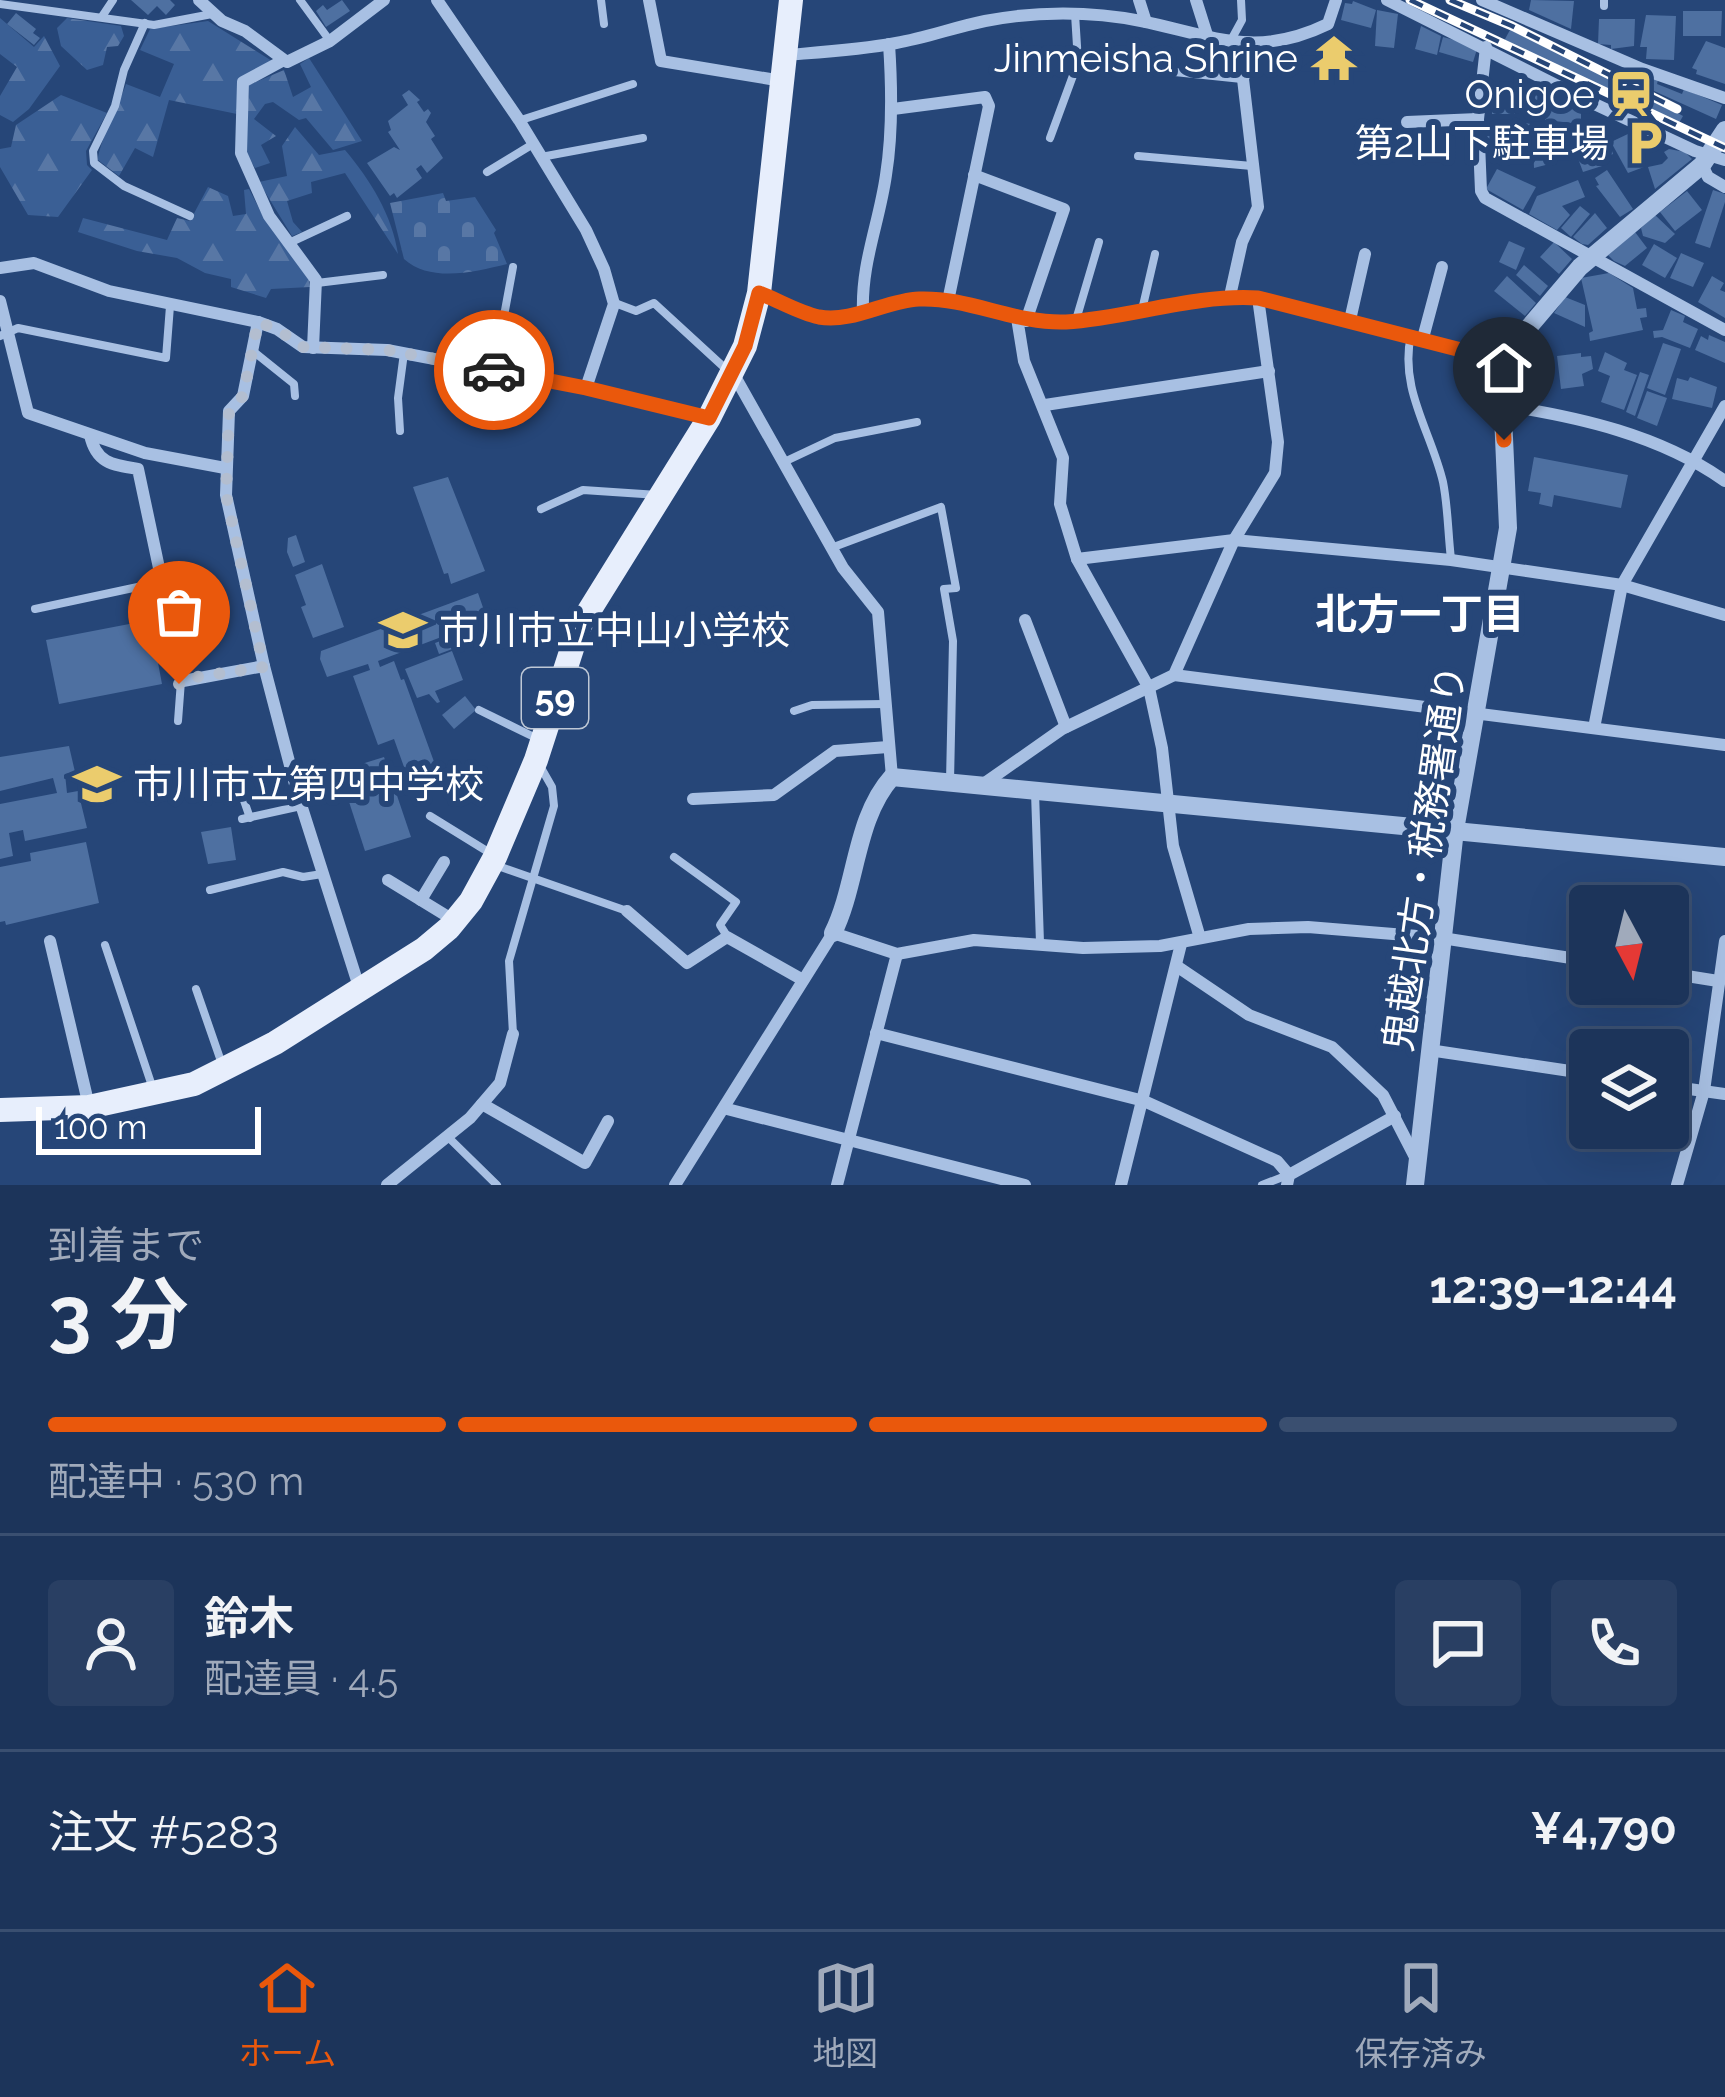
<!DOCTYPE html>
<html lang="ja">
<head>
<meta charset="utf-8">
<style>
  body { margin:0; font-family:Raleway,"Noto Sans JP",sans-serif; background:#293f63; color:#f1f3f6; height:100vh; display:flex; flex-direction:column; font-size:45px; white-space:nowrap }
  * { box-sizing:border-box; margin:0 }
  p { font-size:39px; color:#a0aabb }
  .icon { flex:none; width:66px; height:66px; fill:none; stroke:currentColor; stroke-width:2; stroke-linecap:round; stroke-linejoin:round }
  .map { position:relative; height:1185px; overflow:hidden }
  .side { display:flex; flex-direction:column; background:#1c345a; flex:1 }
  .side>* { flex:none }
  .needle { width:78px; rotate:173deg }
  .tools { position:absolute; left:1569px; top:885px; display:grid; gap:24px }
  .tools a { display:grid; place-items:center; width:120px; height:120px; border-radius:12px; background:#1c345a; box-shadow:0 12px 48px #0002,0 0 0 3px #3a4f70; font-size:60px }
  .scale { position:absolute; left:36px; bottom:30px; width:225px; box-sizing:border-box; padding-left:12px; border:6px solid #fff; border-top:0; font-size:33px; line-height:42px; white-space:nowrap; color:#fff; -webkit-text-stroke:9px #264678; paint-order:stroke }
  .pin { position:absolute; display:grid; place-items:center; width:102px; height:102px; color:#fff; margin:-123px -51px; border-radius:50% 50% 50% 0; rotate:-45deg; box-shadow:0 0 12px #0007 }
  .pin .icon { rotate:45deg }
  .courier { position:absolute; display:grid; place-items:center; width:120px; height:120px; margin:-60px; border:9px solid #ea580c; border-radius:50%; background:#fff; color:#222; box-shadow:0 3px 15px #0007 }
  .overview em { font-style:normal; font-weight:700 }
  .overview div { display:flex; flex-direction:column-reverse }
  .overview { display:flex; align-items:center; justify-content:space-between; height:204px; padding:0 48px }
  h1 { font-size:78px; font-weight:700; line-height:90px }
  .bar { display:grid; grid-template-columns:repeat(4,1fr); gap:18px 12px; align-content:center; height:144px; padding:0 48px }
  .bar i { height:15px; border-radius:9px; background:#3a4f70 }
  .bar .on { background:#ea580c }
  .bar p { grid-column:span 4 }
  .line { display:flex; align-items:center; gap:30px; padding:0 48px; border-top:3px solid #3a4f70 }
  .line div { flex:1 }
  .round { display:grid; place-items:center; flex:none; width:126px; height:126px; border-radius:12px; background:#293f63 }
  .dock { display:flex; justify-content:space-around; align-items:center; height:168px; border-top:3px solid #3a4f70; background:#1c345a; font-size:33px; color:#a0aabb }
  .dock a { display:grid; justify-items:center; gap:6px }
  .dock .on { color:#ea580c }
  .map>svg:first-child { display:block }
  .forest { fill:url(#forest-firs) }
  .cemetery { fill:url(#cemetery-stones) }
  .building { fill:#4e70a1 }
  .lines { fill:none; stroke-linecap:round; stroke-linejoin:round }
  .service { stroke:#a8c0e3; stroke-width:8 }
  .minor { stroke:#a8c0e3; stroke-width:12 }
  .tertiary { stroke:#a8c0e3; stroke-width:18 }
  .primary { stroke:#e7eefc; stroke-width:24 }
  .rail-casing { stroke:#fff; stroke-width:9 }
  .rail { stroke:#264678; stroke-width:4.5; stroke-dasharray:14; stroke-linecap:butt }
  .done { stroke:#b3bed0; stroke-width:12; stroke-dasharray:0 21.6 }
  .route { stroke:#ea580c; stroke-width:15 }
  .labels { text-anchor:middle; dominant-baseline:central; stroke-width:12; stroke-linejoin:round; paint-order:stroke }
  .shield { fill:#264678; stroke:#bec8d6; stroke-width:3 }
  .shield-label { font-size:36px; font-weight:bold; fill:#fff }
  .poi-label { font-size:39px; fill:#fff; stroke:#264678; text-anchor:end }
  .street-label { font-size:39px; fill:#fff; stroke:#264678 }
  .neighbourhood-label { font-size:42px; font-weight:bold; fill:#fff; stroke:#264678 }
</style>
</head>
<body>
<div class="map">
<svg width="1725" height="1185" viewBox="0 0 1725 1185">
  <defs>
    <pattern id="forest-firs" width="22" height="20" patternUnits="userSpaceOnUse" patternTransform="scale(3)"><rect width="22" height="20" fill="#3a5f95"/><path d="M5 1l3.5 6h-7zM16 11l3.5 6h-7z" fill="#5877a5"/></pattern>
    <pattern id="cemetery-stones" width="16" height="16" patternUnits="userSpaceOnUse" patternTransform="scale(3)"><rect width="16" height="16" fill="#3a5f95"/><path d="M2 7V4a2 2 0 0 1 4 0v3zM10 15v-3a2 2 0 0 1 4 0v3z" fill="#5877a5"/></pattern>
  </defs>
  <rect width="100%" height="100%" fill="#264678"/>
  <!-- forest -->
  <g class="forest">
    <path d="M0,18L34,47L44,36L60,66L29,109L13,122L0,115V96L17,67L0,54Z"/>
    <path d="M67,18L121,26L124,36L118,46L107,47L103,65L87,70L61,46L57,28Z"/>
    <path d="M208,21L272,61L238,80L237,114L169,100L153,157L135,148L119,176L98,160C98,145 120,102 126,84L160,97L174,64L140,50L150,29Z"/>
    <path d="M309,58L362,141L333,150L306,118L299,120L273,102L265,104L254,119L276,136L261,145L270,163L255,168L246,152L249,85L284,70L293,97L311,87L300,64Z"/>
    <path d="M61,95L107,113L86,151L87,165L92,170L58,217L28,215L0,167V149L11,147L16,125Z"/>
    <path d="M295,127L319,155L345,150C371,181 392,215 398,254L345,173L311,182L312,193L287,201L293,222L302,232L292,236L259,182L287,176L282,146Z"/>
    <path d="M208,187L228,196L233,216L246,214L244,190L249,189L264,218L309,280L310,287L271,289L266,298L231,287V279L205,273L177,258L137,251L78,232L83,218L167,240L177,218L190,221Z"/>
  </g>
  <!-- cemetery -->
  <path class="cemetery" d="M443,193L446,201L475,197L496,230L494,233L507,264C474,272 431,283 404,259L390,203Z"/>
  <!-- building -->
  <g class="building">
    <path d="M131,0H170L175,5L166,15L157,6L148,15Z"/>
    <path d="M342,0L350,11L326,27L316,11L323,5L327,10Z"/>
    <path d="M1531,0L1574,1L1571,29L1529,10Z"/>
    <path d="M1353,1L1376,10L1371,28L1341,20L1345,3L1352,4Z"/>
    <path d="M1377,10L1398,14L1394,48L1375,46Z"/>
    <path d="M1683,11H1722L1721,36H1683Z"/>
    <path d="M16,13L36,29L33,33L40,38L34,45L7,24Z"/>
    <path d="M1646,15L1676,16L1674,60L1646,59L1647,47H1640Z"/>
    <path d="M1599,19H1635L1634,46L1611,49V45L1598,44Z"/>
    <path d="M1421,26L1441,36L1437,55L1415,49Z"/>
    <path d="M1511,28L1633,88L1683,116L1679,123L1504,41Z"/>
    <path d="M1443,37L1478,46L1473,62L1439,52Z"/>
    <path d="M1706,41L1725,48V84L1696,74L1697,70L1692,68Z"/>
    <path d="M1643,74L1658,80L1657,84L1682,94L1684,89L1722,105L1716,119L1643,86L1640,83Z"/>
    <path d="M409,90L420,100L417,102L424,112L428,109L431,113L426,122L435,136L431,139L443,158L427,173L421,165L416,169L422,178L397,198L394,193L390,196L367,163L394,147L400,150L388,132L391,130L388,121L408,105L402,95Z"/>
    <path d="M1530,92L1547,98L1538,120L1522,114Z"/>
    <path d="M1492,96H1514L1515,114H1492Z"/>
    <path d="M1557,105L1581,109V124L1545,120L1547,109L1557,111Z"/>
    <path d="M1515,121L1536,125L1529,145L1518,143Z"/>
    <path d="M1498,132V137L1514,135L1518,161L1491,159L1487,134Z"/>
    <path d="M1630,133L1644,167L1628,173L1611,142Z"/>
    <path d="M1608,139L1613,154L1600,160L1602,166L1583,172L1576,153Z"/>
    <path d="M1551,140L1557,162L1534,168L1533,145Z"/>
    <path d="M1669,149L1685,152L1692,159L1655,189L1648,167L1662,164L1668,158L1664,152Z"/>
    <path d="M1497,169L1536,187L1523,210L1486,189Z"/>
    <path d="M1607,170L1633,209L1620,217L1596,186L1599,185L1595,178Z"/>
    <path d="M1578,180L1585,197L1562,206L1570,215L1557,230L1529,214L1537,196Z"/>
    <path d="M1713,190L1725,194V202L1710,248L1695,243Z"/>
    <path d="M1687,191L1702,210L1675,231L1660,212Z"/>
    <path d="M1580,206L1590,214L1571,237L1561,228Z"/>
    <path d="M1595,213L1607,228L1588,245L1582,244L1573,237Z"/>
    <path d="M1655,215L1675,234L1665,243L1643,236L1641,228Z"/>
    <path d="M1635,232L1647,248L1625,266L1614,261L1608,255Z"/>
    <path d="M1509,241L1525,248L1516,270L1499,262Z"/>
    <path d="M1554,242L1572,259L1559,274L1540,257Z"/>
    <path d="M1654,244L1677,258L1665,278L1642,265Z"/>
    <path d="M1681,253L1704,263L1693,287L1670,278Z"/>
    <path d="M1524,265L1548,286L1540,296L1516,275Z"/>
    <path d="M1609,273L1633,288L1637,309L1646,308L1647,317L1640,318L1643,330L1590,341L1589,333L1593,331L1581,278Z"/>
    <path d="M1507,276L1536,303L1525,316L1494,291Z"/>
    <path d="M1712,276L1724,283L1720,290L1725,292V318L1698,302Z"/>
    <path d="M1565,297L1585,305V327L1554,313Z"/>
    <path d="M1671,310L1685,316L1683,322L1698,329L1690,348L1662,337L1654,338L1653,331L1663,330Z"/>
    <path d="M1709,335L1725,342V363L1695,350L1701,336L1708,340Z"/>
    <path d="M1663,343L1681,349L1665,395L1647,388Z"/>
    <path d="M1605,352L1627,363L1624,370L1637,375L1624,410L1601,402L1610,376L1598,371Z"/>
    <path d="M1581,353V357L1591,356L1593,369L1582,374L1584,386L1561,389L1557,356Z"/>
    <path d="M1640,372L1649,375L1635,416L1626,412Z"/>
    <path d="M1690,377L1717,387L1712,408L1672,399L1677,378L1688,381Z"/>
    <path d="M1647,391L1667,398L1657,426L1637,418Z"/>
    <path d="M1534,457L1628,475L1621,508L1554,495L1552,507L1539,504L1541,493L1528,491Z"/>
    <path d="M448,477L485,571L451,584L448,573L444,574L413,487Z"/>
    <path d="M296,535L305,562L293,567L287,552L288,538Z"/>
    <path d="M322,564L344,627L313,638L301,607L306,605L295,575Z"/>
    <path d="M478,593L487,619L456,631L457,635L468,632L471,642L439,654L435,643L446,639L444,636L378,661L380,667L394,661L401,680L404,679L441,781L413,792L394,739L378,745L353,676L370,670L368,664L327,677L320,659L321,651Z"/>
    <path d="M150,620L162,684L59,704L46,640Z"/>
    <path d="M452,651L463,680L435,691L440,702L437,703L429,694L417,698L405,669Z"/>
    <path d="M465,696L476,710L454,729L442,715Z"/>
    <path d="M69,746L75,772L65,774L67,793L78,791L87,828L25,841L23,830L9,833L13,856L0,859V804L57,793L53,778L0,791V757Z"/>
    <path d="M384,757L411,837L365,851L339,771Z"/>
    <path d="M231,827L236,860L208,864L201,832Z"/>
    <path d="M86,842L99,903L6,925L5,921L0,922V867L31,861L30,853Z"/>
  </g>
  <g class="lines">
    <!-- service -->
    <g class="service">
      <path d="M300,0L330,41"/>
      <path d="M601,0L604,24"/>
      <path d="M0,4L154,25L212,14"/>
      <path d="M1604,6V0"/>
      <path d="M1075,14L1078,62L1242,79"/>
      <path d="M103,15L113,0"/>
      <path d="M145,23L124,70L115,106L93,151L94,163L124,186L190,216"/>
      <path d="M1230,42L1242,20L1241,0"/>
      <path d="M521,120L633,84"/>
      <path d="M1050,138L1078,62"/>
      <path d="M1138,156L1252,166"/>
      <path d="M541,157L643,138"/>
      <path d="M487,172L533,144"/>
      <path d="M289,243L347,216"/>
      <path d="M317,283L383,275"/>
      <path d="M615,303L636,311L654,303L727,370"/>
      <path d="M1142,310L1155,254"/>
      <path d="M1076,320L1099,242"/>
      <path d="M1411,335C1399,389 1431,431 1443,482C1448,507 1448,534 1451,559"/>
      <path d="M0,336L18,328L166,358L170,306"/>
      <path d="M253,351L294,384L295,396"/>
      <path d="M487,408L513,267"/>
      <path d="M520,416L526,377"/>
      <path d="M400,431L398,398L404,353"/>
      <path d="M784,462L835,438L917,422"/>
      <path d="M541,509L583,490L658,495"/>
      <path d="M831,548L941,507L956,588L944,589L953,641L950,781"/>
      <path d="M35,609L161,582"/>
      <path d="M479,710L536,738"/>
      <path d="M794,711L812,705L885,704"/>
      <path d="M178,721L181,681"/>
      <path d="M216,789L239,786L250,818"/>
      <path d="M1035,792L1040,943"/>
      <path d="M430,816L490,853"/>
      <path d="M242,819L301,806"/>
      <path d="M674,857L736,902L720,925L727,936"/>
      <path d="M498,866L627,911"/>
      <path d="M210,890L283,872L303,877L322,874"/>
      <path d="M105,945L152,1086"/>
      <path d="M196,989L223,1067"/>
      <path d="M513,1034L509,961L554,806L552,787L540,766"/>
      <path d="M448,1137L497,1185"/>
      <path d="M1262,1185L1288,1175"/>
    </g>
    <!-- minor -->
    <g class="minor">
      <path d="M199,0L222,21L245,31L287,62L330,41L384,0"/>
      <path d="M437,0L519,120L586,230L604,269L614,304L586,388"/>
      <path d="M649,0L661,61L782,81"/>
      <path d="M1139,0L1146,22"/>
      <path d="M1196,0L1208,38"/>
      <path d="M1387,0L1586,100L1695,151L1725,160"/>
      <path d="M1482,0L1642,69L1725,98"/>
      <path d="M1486,47L1478,119L1481,191L1485,198L1725,330"/>
      <path d="M786,55C823,52 859,50 896,43C926,38 955,27 985,21C1035,11 1091,11 1141,21C1213,36 1256,59 1328,24L1336,0"/>
      <path d="M282,61L243,82L241,153L269,216L316,280L313,348"/>
      <path d="M893,109L985,97L989,106L948,301"/>
      <path d="M1407,122L1478,119"/>
      <path d="M1702,165L1708,177L1725,187"/>
      <path d="M974,175L1064,209L1026,321"/>
      <path d="M0,268L34,263L109,291L258,322L277,329L303,347L387,350L586,388L708,418"/>
      <path d="M759,293C778,300 799,313 819,317C853,323 887,300 919,299C969,297 1015,324 1065,322C1130,318 1193,293 1258,298L1504,361"/>
      <path d="M1230,296L1242,242L1258,207L1243,79L1254,45"/>
      <path d="M0,301L28,413L145,453L225,468"/>
      <path d="M863,313C861,263 879,224 886,175C893,131 892,88 889,44"/>
      <path d="M1017,318L1024,361L1063,458L1060,504L1077,559L1149,688L1162,748L1173,846L1200,938"/>
      <path d="M1350,320L1365,254"/>
      <path d="M258,322L243,396L229,411L226,495L264,666L297,792L360,990"/>
      <path d="M1423,338L1442,267"/>
      <path d="M733,373L843,568L878,612L892,777"/>
      <path d="M1045,405L1269,371"/>
      <path d="M1501,405C1579,417 1660,435 1725,481"/>
      <path d="M90,435C96,463 112,465 138,469L183,681L264,666"/>
      <path d="M1077,559L1234,540L1451,560L1622,585L1725,615"/>
      <path d="M1025,620L1066,727"/>
      <path d="M1174,675L1725,745"/>
      <path d="M1594,728L1622,585L1725,406"/>
      <path d="M982,785L1062,729L1174,675L1234,540L1275,473L1278,442L1258,298"/>
      <path d="M693,799L774,795L835,751L888,747"/>
      <path d="M388,880L455,921"/>
      <path d="M421,900L444,862"/>
      <path d="M627,911L687,963L727,937L803,980"/>
      <path d="M50,941L89,1106"/>
      <path d="M1178,967L1249,1015L1332,1047L1383,1095L1416,1159"/>
      <path d="M1668,973L1718,981"/>
      <path d="M1390,989L1436,993"/>
      <path d="M876,1033L1144,1101L1277,1161L1289,1175"/>
      <path d="M1429,1050L1590,1074"/>
      <path d="M1668,1086L1725,1094"/>
      <path d="M482,1104L585,1163L608,1121"/>
      <path d="M727,1109L1025,1185"/>
      <path d="M387,1185L470,1118L500,1083L513,1034"/>
      <path d="M675,1185L833,933L897,954L974,940L1083,948L1160,946L1249,929L1308,927L1442,938L1590,961"/>
      <path d="M837,1185L897,954"/>
      <path d="M1121,1185L1181,944"/>
      <path d="M1287,1185L1289,1175L1395,1116"/>
      <path d="M1677,1185L1704,1091L1725,941"/>
    </g>
    <!-- tertiary -->
    <g class="tertiary">
      <path d="M833,933C857,885 855,818 892,777L1725,857"/>
      <path d="M1415,1185L1455,830L1508,528L1501,370L1518,340L1580,267L1702,165L1725,130"/>
    </g>
    <!-- primary -->
    <path class="primary" d="M0,1110L89,1107L194,1084L275,1043L424,949L449,928L471,901L495,857L536,760L579,627L709,418L745,346L759,293L791,0"/>
    <defs>
      <g id="rail">
        <path d="M1410,0L1725,148"/>
        <path d="M1450,0L1512,26L1677,109"/>
      </g>
    </defs>
    <!-- rail casing -->
    <use href="#rail" class="rail-casing"/>
    <!-- rail -->
    <use href="#rail" class="rail"/>
  </g>
  <g class="lines">
    <!-- done -->
    <path class="done" d="M179,684L183,679L264,667L226,495L229,411L243,396L258,322L277,329L303,347L387,350L494,370"/>
    <!-- route -->
    <path class="route" d="M494,370L586,388L709,418L745,346L759,293C778,300 799,313 819,317C853,323 887,300 919,299C969,297 1015,324 1066,322C1130,318 1193,294 1258,298L1504,361L1500,381L1504,440"/>
  </g>
  <!-- icons -->
  <defs>
    <symbol id="temple-bare" viewBox="-9 -9 18 18"><path d="M0-6L5-2H3V0L6.5 2.5H4V6H1.5V3h-3V6H-4V2.5H-6.5L-3 0V-2H-5Z" fill="#ebcc6d" stroke="#264678" stroke-width="2.5" paint-order="stroke"/></symbol>
    <symbol id="station-bare" viewBox="-9 -9 18 18"><path d="M-3-6H3Q5-6 5-4V2Q5 4 3 4L4.5 6H3L1.5 4h-3L-3 6H-4.5L-3 4Q-5 4-5 2V-4Q-5-6-3-6ZM-3.5-4v3h7v-3ZM-3.5 1v1.5H-2V1ZM2 1v1.5H3.5V1Z" fill="#ebcc6d" stroke="#264678" stroke-width="2.5" paint-order="stroke"/></symbol>
    <symbol id="parking-bare" viewBox="-9 -9 18 18"><path d="M-3.5-5.5H1a3.5 3.5 0 0 1 0 7H-1V5.5H-3.5ZM-1-3.4V-.6H.8a1.4 1.4 0 0 0 0-2.8Z" fill="#ebcc6d" stroke="#264678" stroke-width="2.5" paint-order="stroke"/></symbol>
    <symbol id="school-bare" viewBox="-9 -9 18 18"><path d="M0-5L7-2L0 1L-7-2ZM-4 1L0 2.5L4 1V4Q0 6-4 4Z" fill="#ebcc6d" stroke="#264678" stroke-width="2.5" paint-order="stroke"/></symbol>
  </defs>
  <g fill-rule="evenodd">
    <use href="#temple-bare" x="1301" y="25" width="66" height="66"/>
    <use href="#station-bare" x="1598" y="61" width="66" height="66"/>
    <use href="#parking-bare" x="1612" y="110" width="66" height="66"/>
    <use href="#school-bare" x="370" y="597" width="66" height="66"/>
    <use href="#school-bare" x="64" y="751" width="66" height="66"/>
  </g>
  <g class="labels">
    <!-- shield labels -->
    <rect class="shield" x="522" y="668" width="66" height="60" rx="9"/>
    <g class="shield-label">
      <text x="555" y="698">59</text>
    </g>
    <!-- poi labels -->
    <g class="poi-label">
      <text x="1298" y="58">Jinmeisha Shrine</text>
      <text x="1595" y="94">Onigoe</text>
      <text x="1609" y="143">第2山下駐車場</text>
      <text x="439" y="630" text-anchor="start">市川市立中山小学校</text>
      <text x="133" y="784" text-anchor="start">市川市立第四中学校</text>
    </g>
    <!-- street labels -->
    <g class="street-label">
      <text transform="translate(1424 858) rotate(-82)">鬼越北方・税務署通り</text>
    </g>
    <!-- neighbourhood labels -->
    <g class="neighbourhood-label">
      <text x="1420" y="614">北方一丁目</text>
    </g>
  </g>
</svg>
<div class="tools">
<a><svg class="needle" viewBox="-14 -14 28 28"><path d="M0-13l5 13h-10z" fill="#e53935"/><path d="M0 13l5-13h-10z" fill="#a0aabb"/></svg></a>
<a><svg class="icon" aria-label="layers" viewBox="0 0 24 24"><path d="M12 4l9 5-9 5-9-5zM3 14l9 5 9-5"/></svg></a>
</div>
<div class="scale">100 m</div>
<div class="pin" style="left:179px;top:684px;background:#ea580c"><svg class="icon" aria-label="bag" viewBox="0 0 24 24"><path d="M5 8h14l-1 12H6zM9 8a3 3 0 0 1 6 0"/></svg></div>
<div class="pin" style="left:1504px;top:440px;background:#1f2937"><svg class="icon" aria-label="home" viewBox="0 0 24 24"><path d="M3 11l9-7 9 7M6 9v11h12V9"/></svg></div>
<div class="courier" style="left:494px;top:370px"><svg class="icon" aria-label="car" viewBox="0 0 24 24"><path d="M5 17H2v-5l4-1 3-4h7l3 4 3 1v5h-3M9 17h6M6 11h13"/><circle cx="7" cy="17" r="2"/><circle cx="17" cy="17" r="2"/></svg></div>
</div>
<section class="side">
<div class="overview"><div><h1>3 分</h1><p>到着まで</p></div><em>12:39–12:44</em></div>
<div class="bar"><i class="on"></i><i class="on"></i><i class="on"></i><i></i><p>配達中 · 530 m</p></div>
<div class="line" style="height:216px"><a class="round"><svg class="icon" aria-label="person" viewBox="0 0 24 24"><circle cx="12" cy="8" r="4"/><path d="M4 21q1-7 8-7t8 7"/></svg></a><div><b>鈴木</b><p>配達員 · 4.5</p></div><a class="round"><svg class="icon" aria-label="chat" viewBox="0 0 24 24"><path d="M4 5h16v11H9l-5 4z"/></svg></a><a class="round"><svg class="icon" aria-label="phone" viewBox="0 0 24 24"><path d="M5 4h4l2 5-3 2q2 4 5 5l2-3 5 2v4C11 20 4 13 5 4z"/></svg></a></div>
<div class="line" style="height:156px"><div>注文 #5283</div><b>¥4,790</b></div>
</section>
<nav class="dock">
<a class="on"><svg class="icon" aria-label="home" viewBox="0 0 24 24"><path d="M3 11l9-7 9 7M6 9v11h12V9"/></svg>ホーム</a>
<a><svg class="icon" aria-label="map" viewBox="0 0 24 24"><path d="M3 6l6-2 6 2 6-2v14l-6 2-6-2-6 2zM9 4v14M15 6v14"/></svg>地図</a>
<a><svg class="icon" aria-label="saved" viewBox="0 0 24 24"><path d="M7 4h10v16l-5-4-5 4z"/></svg>保存済み</a>
</nav>
</body>
</html>
